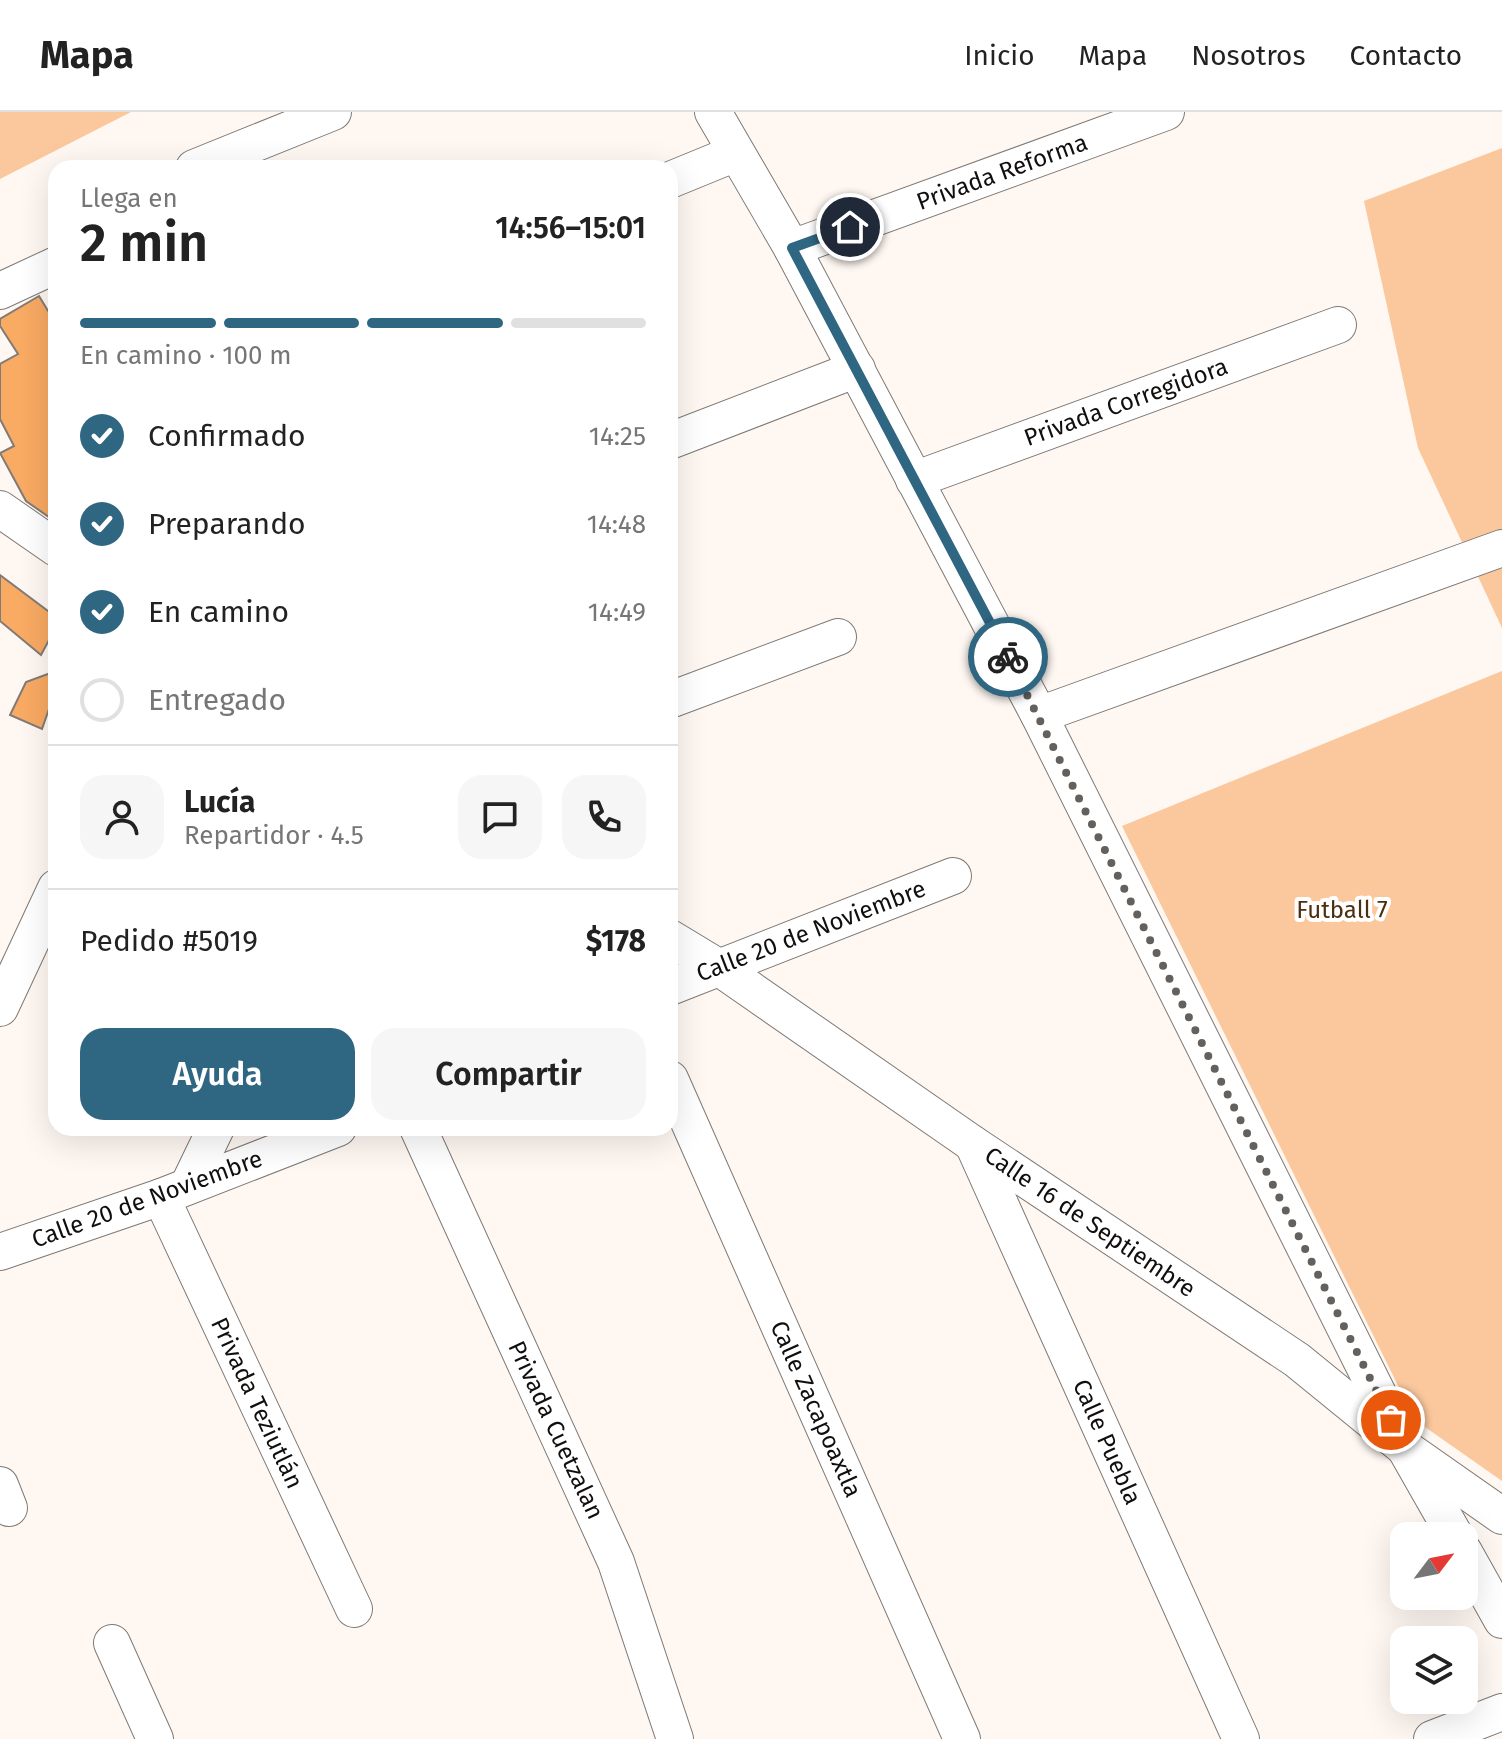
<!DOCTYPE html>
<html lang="es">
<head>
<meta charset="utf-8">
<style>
  body { margin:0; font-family:"Fira Sans",sans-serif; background:#f6f6f6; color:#222; height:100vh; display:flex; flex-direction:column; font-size:30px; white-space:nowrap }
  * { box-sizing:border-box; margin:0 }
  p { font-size:26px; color:#767676 }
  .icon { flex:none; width:44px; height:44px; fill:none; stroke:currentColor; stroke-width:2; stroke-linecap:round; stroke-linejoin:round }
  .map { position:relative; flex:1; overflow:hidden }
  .sheet { position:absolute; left:48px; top:48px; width:630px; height:976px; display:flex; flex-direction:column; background:#fff; border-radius:24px; box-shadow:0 8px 32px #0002 }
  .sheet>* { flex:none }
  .needle { width:52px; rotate:58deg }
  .tools { position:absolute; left:1390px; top:1410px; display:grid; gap:16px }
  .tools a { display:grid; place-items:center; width:88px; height:88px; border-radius:16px; background:#fff; box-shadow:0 8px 32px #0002; font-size:40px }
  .pin { position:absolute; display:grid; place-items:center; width:68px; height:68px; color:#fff; margin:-34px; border:4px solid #fff; border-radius:50%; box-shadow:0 2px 8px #0007 }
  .courier { position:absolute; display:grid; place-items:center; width:80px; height:80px; margin:-40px; border:6px solid #2f6681; border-radius:50%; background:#fff; color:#222; box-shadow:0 2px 10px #0007 }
  .overview em { font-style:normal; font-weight:600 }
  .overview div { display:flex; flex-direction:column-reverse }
  .overview { display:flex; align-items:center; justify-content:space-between; height:136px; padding:0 32px }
  h1 { font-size:52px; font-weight:600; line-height:60px }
  .bar { display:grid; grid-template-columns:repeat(4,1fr); gap:12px 8px; align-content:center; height:96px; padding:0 32px }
  .bar i { height:10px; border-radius:6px; background:#e0e0e0 }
  .bar .on { background:#2f6681 }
  .bar p { grid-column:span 4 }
  .line { display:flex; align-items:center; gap:20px; padding:0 32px; border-top:2px solid #e0e0e0 }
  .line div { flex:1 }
  .round { display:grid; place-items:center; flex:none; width:84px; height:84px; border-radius:24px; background:#f6f6f6 }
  ol { padding:0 32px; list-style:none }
  li { display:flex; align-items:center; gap:24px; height:88px }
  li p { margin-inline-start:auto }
  li .icon { padding:8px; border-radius:50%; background:#2f6681; color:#fff; stroke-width:4 }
  li:last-child { color:#767676 }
  li i { width:44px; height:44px; border:4px solid #e0e0e0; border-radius:50% }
  .primary-button { display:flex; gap:16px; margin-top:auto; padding:16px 32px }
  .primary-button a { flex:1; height:92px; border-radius:24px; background:#2f6681; color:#fff; font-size:32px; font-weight:600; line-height:92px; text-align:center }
  .primary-button a+a { background:#f6f6f6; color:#222 }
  header { display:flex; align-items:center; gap:48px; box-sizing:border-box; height:112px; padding:0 40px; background:#fff; border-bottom:2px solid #e0e0e0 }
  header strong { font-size:38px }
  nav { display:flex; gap:44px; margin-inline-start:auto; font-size:28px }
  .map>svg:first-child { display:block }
  .green { fill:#fbc89d }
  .building { fill:#f9aa63; stroke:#817b77; stroke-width:2 }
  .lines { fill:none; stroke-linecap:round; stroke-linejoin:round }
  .minor-casing { stroke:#7f7975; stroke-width:38 }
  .minor { stroke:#fff; stroke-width:36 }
  .done { stroke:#64605e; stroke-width:8; stroke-dasharray:0 14.4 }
  .route { stroke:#2f6681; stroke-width:10 }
  .labels { text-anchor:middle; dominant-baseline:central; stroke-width:8; stroke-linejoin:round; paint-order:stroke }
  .street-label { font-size:24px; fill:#110f0e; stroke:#fff }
  .park-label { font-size:24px; fill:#4d2e0f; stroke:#fff }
</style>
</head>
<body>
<header>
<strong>Mapa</strong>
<nav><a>Inicio</a><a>Mapa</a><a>Nosotros</a><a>Contacto</a></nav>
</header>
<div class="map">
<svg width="1502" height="1627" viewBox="0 0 1502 1627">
  <rect width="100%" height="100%" fill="#fef7f2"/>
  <!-- green -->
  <g class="green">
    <path d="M0,0H131L0,67Z"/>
    <path d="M1502,36V516L1418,336L1364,89Z"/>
    <path d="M1502,559V1369L1415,1308L1122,714Z"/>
  </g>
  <!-- building -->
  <g class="building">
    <path d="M39,184L56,212V410L26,389L0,341L14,334L0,307V252L18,242L0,214V207Z"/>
    <path d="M0,463L56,505V515L41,543L0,509Z"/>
    <path d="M56,559V577L42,617L10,603L26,570Z"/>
  </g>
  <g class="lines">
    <defs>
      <g id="minor">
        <path d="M713,0L792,136L1039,603L1405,1336L1455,1424"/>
        <path d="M194,56L333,0"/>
        <path d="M670,68L736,41"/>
        <path d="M792,136L1166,0"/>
        <path d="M0,179L56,153"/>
        <path d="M670,329L857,257"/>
        <path d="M914,368L1338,213"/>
        <path d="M0,397L56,436"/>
        <path d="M670,588L838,525"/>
        <path d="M1039,603L1502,436"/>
        <path d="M670,826L718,855L973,1032L1297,1248L1405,1336L1502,1404"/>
        <path d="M670,875L953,764"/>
        <path d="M0,896L56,776"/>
        <path d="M670,967L962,1627"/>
        <path d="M418,1016L616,1450L675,1627"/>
        <path d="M973,1032L1241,1627"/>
        <path d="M188,1074L216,1016"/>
        <path d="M161,1085L354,1497"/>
        <path d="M0,1140L161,1085L338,1016"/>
        <path d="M0,1373L9,1396"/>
        <path d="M1464,1440L1502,1508"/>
        <path d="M112,1531L155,1627"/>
        <path d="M1432,1627L1502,1600"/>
      </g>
    </defs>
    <!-- minor casing -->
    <use href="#minor" class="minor-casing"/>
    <!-- minor -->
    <use href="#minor" class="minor"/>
  </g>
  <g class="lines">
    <!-- done -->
    <path class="done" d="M1008,545L1391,1308"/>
    <!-- route -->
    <path class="route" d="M850,115L792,136L1008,545"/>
  </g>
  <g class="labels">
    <!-- street labels -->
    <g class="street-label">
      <text transform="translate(1002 60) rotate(-20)">Privada Reforma</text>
      <text transform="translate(1126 290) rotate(-20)">Privada Corregidora</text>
      <text transform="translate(811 819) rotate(-21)">Calle 20 de Noviembre</text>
      <text transform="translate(147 1087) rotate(-20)">Calle 20 de Noviembre</text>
      <text transform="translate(1090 1110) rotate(34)">Calle 16 de Septiembre</text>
      <text transform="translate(257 1291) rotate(65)">Privada Teziutlán</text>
      <text transform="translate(816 1297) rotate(66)">Calle Zacapoaxtla</text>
      <text transform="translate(556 1318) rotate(65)">Privada Cuetzalan</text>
      <text transform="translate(1107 1330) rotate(66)">Calle Puebla</text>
    </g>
    <!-- park labels -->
    <g class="park-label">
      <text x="1342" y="798">Futball 7</text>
    </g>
  </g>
</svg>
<div class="tools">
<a><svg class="needle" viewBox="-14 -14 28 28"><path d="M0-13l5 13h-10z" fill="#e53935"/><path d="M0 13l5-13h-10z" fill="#767676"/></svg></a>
<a><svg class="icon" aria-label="layers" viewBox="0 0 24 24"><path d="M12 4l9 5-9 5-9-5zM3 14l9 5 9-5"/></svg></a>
</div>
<div class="pin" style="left:1391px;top:1308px;background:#ea580c"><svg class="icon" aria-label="bag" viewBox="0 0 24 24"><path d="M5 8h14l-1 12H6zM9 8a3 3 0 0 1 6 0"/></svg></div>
<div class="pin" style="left:850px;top:115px;background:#1f2937"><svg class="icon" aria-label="home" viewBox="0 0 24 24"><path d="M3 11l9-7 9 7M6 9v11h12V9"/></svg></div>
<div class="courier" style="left:1008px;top:545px"><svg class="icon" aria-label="bike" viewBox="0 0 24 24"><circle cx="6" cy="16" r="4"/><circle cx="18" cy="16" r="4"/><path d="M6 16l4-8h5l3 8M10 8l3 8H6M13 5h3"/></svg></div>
<section class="sheet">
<div class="overview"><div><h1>2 min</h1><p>Llega en</p></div><em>14:56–15:01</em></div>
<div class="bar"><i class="on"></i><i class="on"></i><i class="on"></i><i></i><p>En camino · 100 m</p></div>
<ol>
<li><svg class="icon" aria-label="check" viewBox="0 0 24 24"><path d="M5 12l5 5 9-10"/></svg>Confirmado<p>14:25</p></li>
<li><svg class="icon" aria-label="check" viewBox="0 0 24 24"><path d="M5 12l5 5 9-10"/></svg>Preparando<p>14:48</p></li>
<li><svg class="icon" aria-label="check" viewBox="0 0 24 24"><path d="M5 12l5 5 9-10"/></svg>En camino<p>14:49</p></li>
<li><i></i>Entregado</li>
</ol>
<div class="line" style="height:144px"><a class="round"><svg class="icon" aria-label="person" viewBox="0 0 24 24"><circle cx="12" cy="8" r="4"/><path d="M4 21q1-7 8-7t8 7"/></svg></a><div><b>Lucía</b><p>Repartidor · 4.5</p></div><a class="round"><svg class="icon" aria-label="chat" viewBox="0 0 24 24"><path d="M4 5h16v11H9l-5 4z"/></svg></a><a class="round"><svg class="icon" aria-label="phone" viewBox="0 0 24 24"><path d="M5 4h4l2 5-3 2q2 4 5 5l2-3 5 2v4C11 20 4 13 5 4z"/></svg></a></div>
<div class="line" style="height:104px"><div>Pedido #5019</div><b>$178</b></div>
<div class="primary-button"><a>Ayuda</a><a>Compartir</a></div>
</section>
</div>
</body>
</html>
